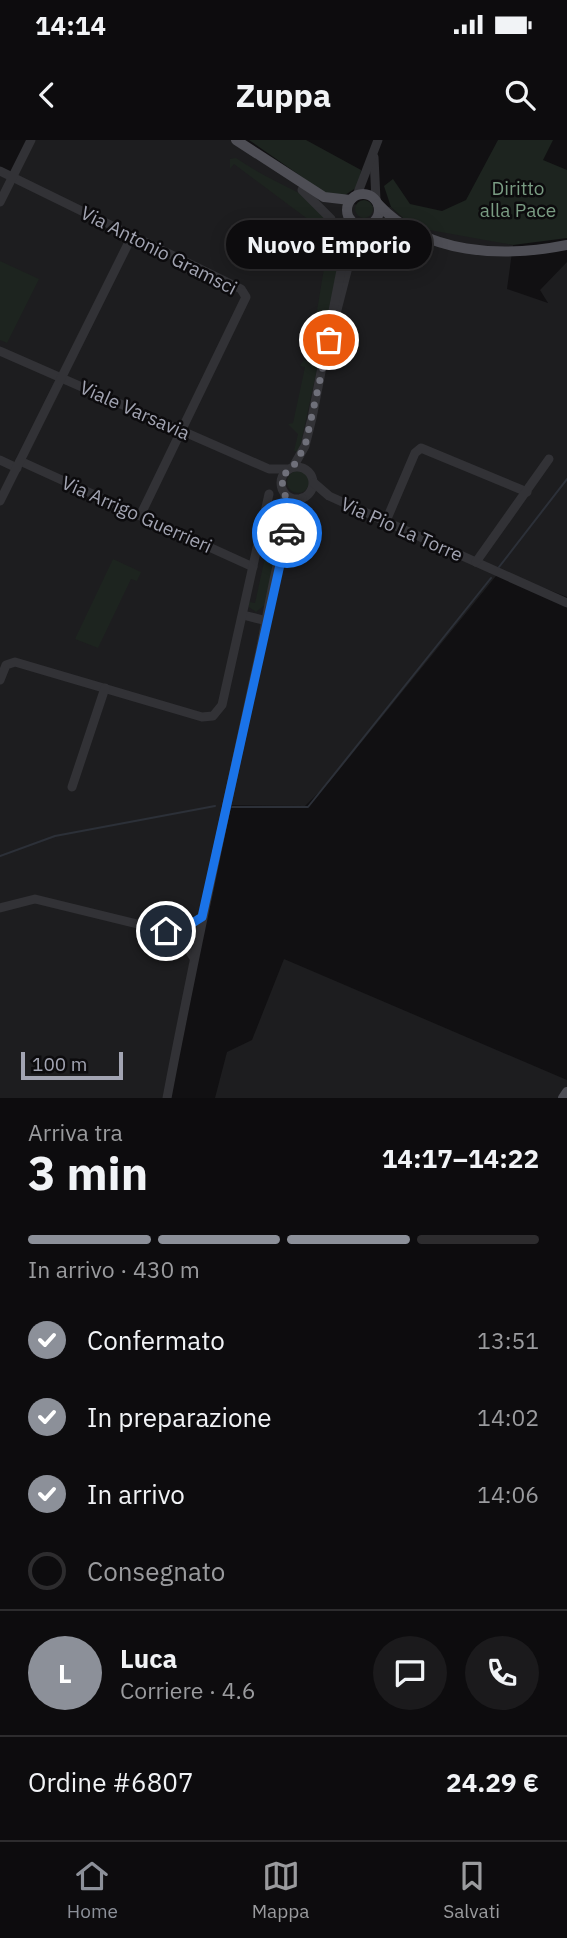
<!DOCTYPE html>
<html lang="it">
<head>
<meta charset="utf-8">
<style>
  body { margin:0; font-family:"IBM Plex Sans",sans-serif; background:#1b1a1c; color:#f1f3f6; height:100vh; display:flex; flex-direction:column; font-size:26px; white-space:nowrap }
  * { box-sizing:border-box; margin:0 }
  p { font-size:23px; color:#9a9b9e }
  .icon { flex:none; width:38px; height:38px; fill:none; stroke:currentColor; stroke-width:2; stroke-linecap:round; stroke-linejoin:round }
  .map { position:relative; height:958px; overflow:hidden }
  .drawer { display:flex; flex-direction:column; background:#0d0c0e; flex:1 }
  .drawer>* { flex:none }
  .scale { position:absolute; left:21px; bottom:18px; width:102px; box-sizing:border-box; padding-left:7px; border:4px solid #a2a4b2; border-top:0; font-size:19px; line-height:24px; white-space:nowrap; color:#a2a4b2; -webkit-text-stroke:5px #0c0b0d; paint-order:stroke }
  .pin { position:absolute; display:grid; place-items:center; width:60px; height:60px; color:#fff; margin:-30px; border:4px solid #fff; border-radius:50%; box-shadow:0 2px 7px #0007 }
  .courier { position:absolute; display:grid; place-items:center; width:70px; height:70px; margin:-35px; border:5px solid #1a73e8; border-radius:50%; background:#fff; color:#222; box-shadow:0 2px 9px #0007 }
  .bubble { position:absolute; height:49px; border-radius:24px; background:#0d0c0e; box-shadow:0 4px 18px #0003,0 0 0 2px #2d2c2e; font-size:23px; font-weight:700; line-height:49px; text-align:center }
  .headline em { font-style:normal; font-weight:700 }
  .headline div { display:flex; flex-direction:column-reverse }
  .headline { display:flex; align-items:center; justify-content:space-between; height:119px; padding:0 28px }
  h1 { font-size:46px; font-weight:700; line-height:52px }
  .bar { display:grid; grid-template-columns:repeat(4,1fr); gap:10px 7px; align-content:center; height:84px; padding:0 28px }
  .bar i { height:9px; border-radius:5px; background:#2d2c2e }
  .bar .selected { background:#8c9099 }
  .bar p { grid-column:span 4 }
  .line { display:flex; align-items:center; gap:18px; padding:0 28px; border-top:2px solid #2d2c2e }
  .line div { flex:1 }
  .round { display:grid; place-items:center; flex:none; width:74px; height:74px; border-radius:37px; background:#1b1a1c }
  ol { padding:0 28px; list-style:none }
  li { display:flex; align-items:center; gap:21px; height:77px }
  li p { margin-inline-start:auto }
  li .icon { padding:7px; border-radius:50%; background:#8c9099; color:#fff; stroke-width:4 }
  li:last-child { color:#9a9b9e }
  li i { width:38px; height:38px; border:4px solid #2d2c2e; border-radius:50% }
  .status { display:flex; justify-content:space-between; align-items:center; height:49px; padding:0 35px; background:#0d0c0e; direction:ltr }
  .status svg { height:19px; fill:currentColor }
  header { display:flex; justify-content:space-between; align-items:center; height:91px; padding:0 28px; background:#0d0c0e; font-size:32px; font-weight:700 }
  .menu { display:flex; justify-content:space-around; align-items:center; height:98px; border-top:2px solid #2d2c2e; background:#0d0c0e; font-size:19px; color:#9a9b9e }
  .menu a { display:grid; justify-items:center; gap:4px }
  .menu .selected { color:#8c9099 }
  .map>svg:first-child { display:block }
  .built { fill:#1d1d1f }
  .green { fill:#1d241f }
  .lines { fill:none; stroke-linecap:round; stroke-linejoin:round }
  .stream { stroke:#2c3038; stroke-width:2 }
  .minor { stroke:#323236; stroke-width:9 }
  .major { stroke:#4e4e55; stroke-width:10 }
  .done { stroke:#6f707a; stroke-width:7; stroke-dasharray:0 12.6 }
  .route { stroke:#1a73e8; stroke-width:9 }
  .labels { text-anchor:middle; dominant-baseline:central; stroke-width:5; stroke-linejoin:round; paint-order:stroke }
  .park-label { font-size:19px; fill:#7a9c83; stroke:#0c0b0d }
  .street-label { font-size:19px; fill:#a2a4b2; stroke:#0c0b0d }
</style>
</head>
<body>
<div class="status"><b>14:14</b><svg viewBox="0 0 49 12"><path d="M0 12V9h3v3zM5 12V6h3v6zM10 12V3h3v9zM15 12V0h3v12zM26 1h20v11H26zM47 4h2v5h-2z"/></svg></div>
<header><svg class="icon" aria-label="back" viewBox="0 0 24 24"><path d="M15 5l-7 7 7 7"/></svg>Zuppa<svg class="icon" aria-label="search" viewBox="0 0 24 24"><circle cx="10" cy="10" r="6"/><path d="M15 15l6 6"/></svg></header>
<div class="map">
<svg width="567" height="958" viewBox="0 0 567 958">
  <rect width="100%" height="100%" fill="#111012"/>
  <!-- built -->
  <g class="built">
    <path d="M28,0H232L324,62L391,67L404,79L513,105L507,149L548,163L540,150L567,122V457L500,431L331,640L305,666L222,665L167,958H0V33L9,38Z"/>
    <path d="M284,819L567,940V958H215L227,912L252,900Z"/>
  </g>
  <!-- green -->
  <g class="green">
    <path d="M249,0H306L361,30L359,46L345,55H328Z"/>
    <path d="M498,0H553L543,20L567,30V98L513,105L424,89L404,79L391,67L384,46L393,39L410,64L442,71L466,60Z"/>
    <path d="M236,18C256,32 276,41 297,52C360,87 334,146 323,201L317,208L310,209L306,200L312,201L326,116L321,115L316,92L307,84L309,80L234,24L230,29V19Z"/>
    <circle cx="364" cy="69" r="9"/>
    <path d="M0,121L39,139L7,203L0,200Z"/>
    <path d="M304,220L314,223L317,229L299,312L294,311L298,294L288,284L293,283L305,227L300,226Z"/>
    <circle cx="298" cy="342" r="11"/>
    <path d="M276,367L286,369L265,465L256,472L249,467V462L255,463Z"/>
    <path d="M297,372L305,374L299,405L304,407L299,412L289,408Z"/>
    <path d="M113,419L141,432L137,441L131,439L98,508L75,499Z"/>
  </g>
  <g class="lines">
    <!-- stream -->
    <g class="stream">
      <path d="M499,427L567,339"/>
      <path d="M232,667H308L491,438"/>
      <path d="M0,716L55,696L215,666"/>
    </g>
    <!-- minor -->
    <g class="minor">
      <path d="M374,17L376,60"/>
      <path d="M0,31L241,149L246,157L140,376"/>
      <path d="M302,50L331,79L342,108"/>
      <path d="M357,55L378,0"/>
      <path d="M0,62L31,0"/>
      <path d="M354,108L366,97L387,95"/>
      <path d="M337,170L355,100L363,85"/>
      <path d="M0,211L269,329H287"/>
      <path d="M0,320L17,328"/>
      <path d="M20,321L253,427"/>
      <circle cx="297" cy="343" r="16"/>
      <path d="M293,327L305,306L312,278L351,79"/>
      <path d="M314,343L329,356L567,463"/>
      <path d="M285,354L286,389"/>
      <path d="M0,361L132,96"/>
      <path d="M386,381L415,313L421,308L527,352"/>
      <path d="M476,422L549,319"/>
      <path d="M243,475L267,481"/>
      <path d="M0,540L6,525L15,522L202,577L213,576L222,565L269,354"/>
      <path d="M72,647L105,548"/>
      <path d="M0,768L35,759L166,791L182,799L194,818"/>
      <path d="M168,791L183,789L202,777"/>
      <path d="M167,958C195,810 227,663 259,516C268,476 279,389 302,358"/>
    </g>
    <!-- major -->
    <g class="major">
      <path d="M236,0L324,57L350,60"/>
      <circle cx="363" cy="70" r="16"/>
      <path d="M378,64C425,115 503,118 567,105"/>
      <path d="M368,85L415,101"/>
      <path d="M563,958L567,952"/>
    </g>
  </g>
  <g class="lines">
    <!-- done -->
    <path class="done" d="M287,393L288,368L281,337L293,327L305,306L329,200"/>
    <!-- route -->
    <path class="route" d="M166,791L183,789L202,777L287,393"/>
  </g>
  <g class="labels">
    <!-- park labels -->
    <g class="park-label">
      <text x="518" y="48">Diritto<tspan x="518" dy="22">alla Pace</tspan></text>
    </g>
    <!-- street labels -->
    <g class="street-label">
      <text transform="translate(159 110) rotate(27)">Via Antonio Gramsci</text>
      <text transform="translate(135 270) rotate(24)">Viale Varsavia</text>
      <text transform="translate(137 374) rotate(24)">Via Arrigo Guerrieri</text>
      <text transform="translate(402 389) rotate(24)">Via Pio La Torre</text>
    </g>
  </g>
</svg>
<div class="scale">100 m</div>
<div class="pin" style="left:329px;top:200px;background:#ea580c"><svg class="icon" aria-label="bag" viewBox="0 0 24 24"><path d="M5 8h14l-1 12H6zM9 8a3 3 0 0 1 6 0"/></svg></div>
<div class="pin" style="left:166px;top:791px;background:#1f2937"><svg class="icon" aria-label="home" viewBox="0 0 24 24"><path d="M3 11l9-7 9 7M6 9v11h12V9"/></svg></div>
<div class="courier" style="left:287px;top:393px"><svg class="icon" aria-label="car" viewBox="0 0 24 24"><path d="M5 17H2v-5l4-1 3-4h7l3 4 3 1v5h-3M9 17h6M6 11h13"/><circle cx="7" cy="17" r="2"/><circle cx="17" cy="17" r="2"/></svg></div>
<div class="bubble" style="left:226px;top:80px;width:206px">Nuovo Emporio</div>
</div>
<section class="drawer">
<div class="headline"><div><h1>3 min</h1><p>Arriva tra</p></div><em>14:17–14:22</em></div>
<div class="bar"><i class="selected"></i><i class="selected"></i><i class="selected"></i><i></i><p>In arrivo · 430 m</p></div>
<ol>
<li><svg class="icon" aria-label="check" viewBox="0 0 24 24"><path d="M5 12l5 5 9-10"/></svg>Confermato<p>13:51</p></li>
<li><svg class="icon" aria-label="check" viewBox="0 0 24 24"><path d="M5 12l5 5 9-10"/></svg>In preparazione<p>14:02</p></li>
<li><svg class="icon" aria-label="check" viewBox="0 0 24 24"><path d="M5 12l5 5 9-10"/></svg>In arrivo<p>14:06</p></li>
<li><i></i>Consegnato</li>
</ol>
<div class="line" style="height:126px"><b class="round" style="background:#8c9099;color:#fff">L</b><div><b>Luca</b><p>Corriere · 4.6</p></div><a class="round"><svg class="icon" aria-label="chat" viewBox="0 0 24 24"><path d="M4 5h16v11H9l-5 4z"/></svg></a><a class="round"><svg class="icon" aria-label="phone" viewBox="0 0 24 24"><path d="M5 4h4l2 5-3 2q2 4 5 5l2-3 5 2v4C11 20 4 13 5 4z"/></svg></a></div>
<div class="line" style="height:91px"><div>Ordine #6807</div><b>24.29 €</b></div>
</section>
<nav class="menu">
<a class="selected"><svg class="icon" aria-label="home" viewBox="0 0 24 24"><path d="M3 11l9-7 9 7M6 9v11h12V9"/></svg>Home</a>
<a><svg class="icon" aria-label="map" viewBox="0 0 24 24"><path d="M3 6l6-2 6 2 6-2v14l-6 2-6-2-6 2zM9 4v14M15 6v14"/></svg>Mappa</a>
<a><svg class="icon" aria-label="saved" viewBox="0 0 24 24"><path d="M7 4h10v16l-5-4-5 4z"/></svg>Salvati</a>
</nav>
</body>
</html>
